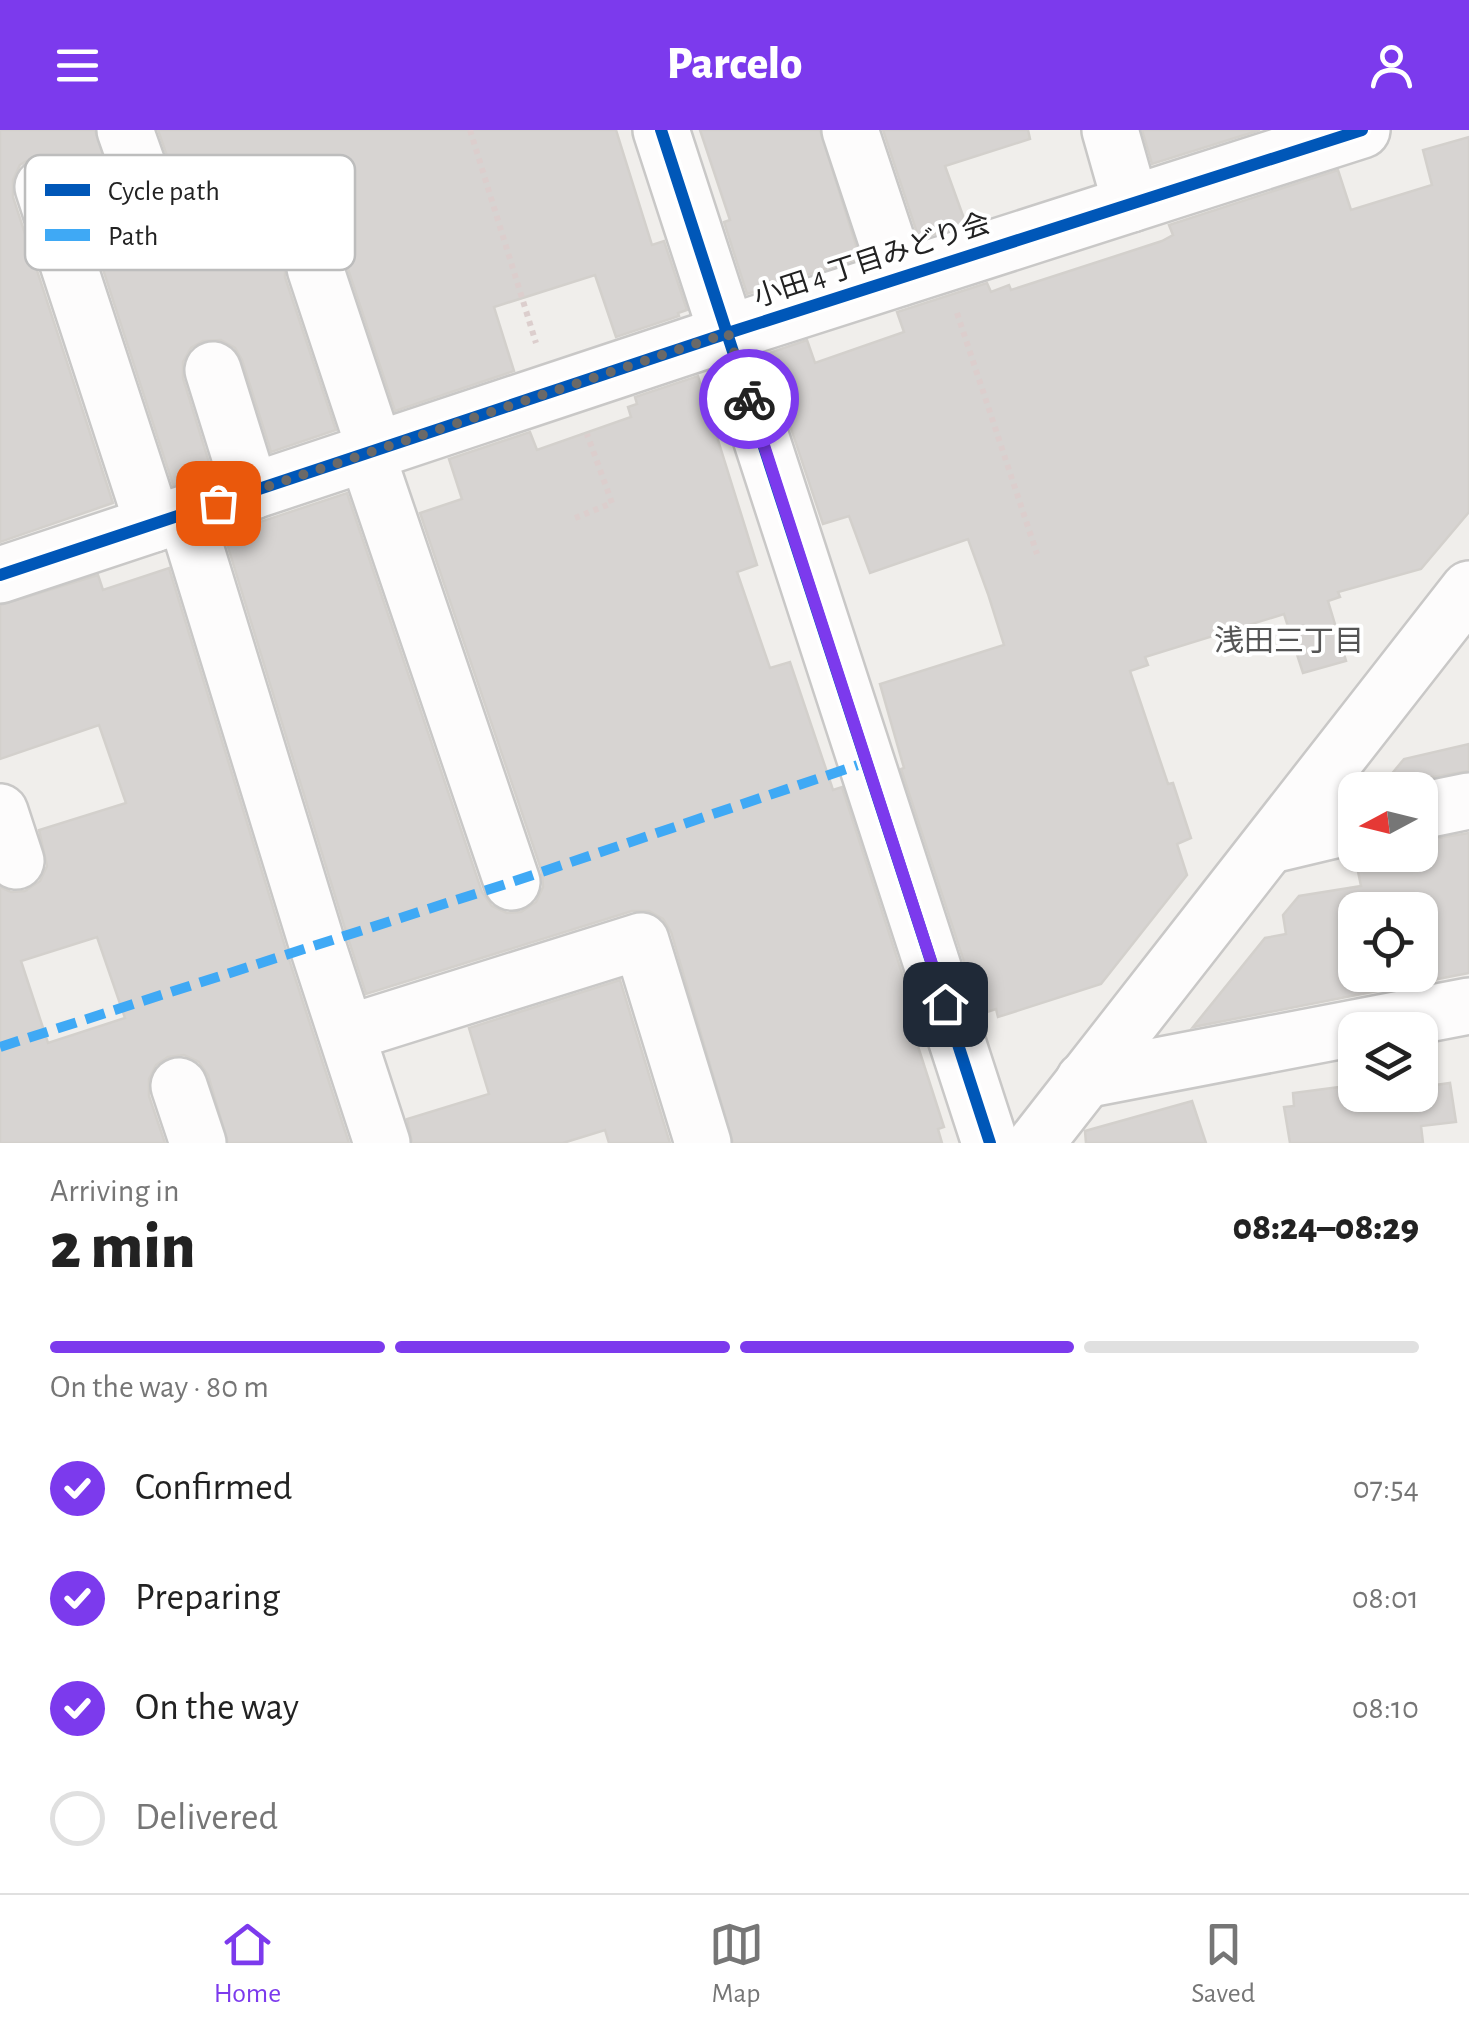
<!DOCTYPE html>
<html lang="en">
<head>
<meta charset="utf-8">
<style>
  body { margin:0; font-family:"Alegreya Sans","Noto Sans JP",sans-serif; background:#f6f6f6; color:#222; height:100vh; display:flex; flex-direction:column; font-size:38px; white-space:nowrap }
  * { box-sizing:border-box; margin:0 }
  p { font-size:32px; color:#767676 }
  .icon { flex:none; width:55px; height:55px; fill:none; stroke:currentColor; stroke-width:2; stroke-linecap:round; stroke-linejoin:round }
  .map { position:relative; height:1013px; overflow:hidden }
  .details { display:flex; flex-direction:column; background:#fff; flex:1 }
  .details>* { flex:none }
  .needle { width:65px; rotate:263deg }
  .tools { position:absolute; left:1338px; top:642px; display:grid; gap:20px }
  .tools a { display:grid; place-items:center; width:100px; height:100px; border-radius:20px; background:#fff; box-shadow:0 2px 8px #0004; font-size:50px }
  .pin { position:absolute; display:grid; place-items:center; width:85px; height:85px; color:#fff; margin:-42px; border-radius:20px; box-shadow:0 5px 15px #0006 }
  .courier { position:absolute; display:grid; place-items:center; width:100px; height:100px; margin:-50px; border:8px solid #7c3aed; border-radius:50%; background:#fff; color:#222; box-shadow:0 2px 12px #0007 }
  .summary em { font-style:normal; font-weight:800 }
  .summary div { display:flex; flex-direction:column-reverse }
  .summary { display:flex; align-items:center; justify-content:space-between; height:170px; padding:0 50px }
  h1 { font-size:65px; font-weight:800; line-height:75px }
  .bar { display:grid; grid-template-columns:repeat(4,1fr); gap:15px 10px; align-content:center; height:120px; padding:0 50px }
  .bar i { height:12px; border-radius:8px; background:#e0e0e0 }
  .bar .selected { background:#7c3aed }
  .bar p { grid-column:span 4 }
  ol { padding:0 50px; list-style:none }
  li { display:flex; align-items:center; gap:30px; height:110px }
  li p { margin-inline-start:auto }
  li .icon { padding:10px; border-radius:50%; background:#7c3aed; color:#fff; stroke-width:4 }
  li:last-child { color:#767676 }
  li i { width:55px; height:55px; border:5px solid #e0e0e0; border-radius:50% }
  header { display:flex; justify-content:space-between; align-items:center; height:130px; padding:0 50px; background:#7c3aed; color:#fff; font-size:45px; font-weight:800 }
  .tab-bar { display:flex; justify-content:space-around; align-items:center; height:140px; border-top:2px solid #e0e0e0; background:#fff; font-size:28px; color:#767676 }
  .tab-bar a { display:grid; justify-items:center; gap:5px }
  .tab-bar .selected { color:#7c3aed }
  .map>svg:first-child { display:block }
  .building { fill:#d7d4d2; stroke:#d3d0cc; stroke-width:2.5; fill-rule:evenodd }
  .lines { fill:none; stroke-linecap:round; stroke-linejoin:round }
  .minor-casing { stroke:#c9c8c7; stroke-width:60 }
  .path { stroke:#dccecd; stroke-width:6; stroke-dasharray:5 5; stroke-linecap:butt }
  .minor { stroke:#fdfcfc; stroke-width:55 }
  .quiet { stroke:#3fa9f5; stroke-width:10; stroke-dasharray:20 10; stroke-linecap:butt }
  .cycleway-casing { stroke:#fff; stroke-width:19 }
  .cycleway { stroke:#0057b8; stroke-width:12 }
  .done { stroke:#6a6968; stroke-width:10; stroke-dasharray:0 18 }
  .route { stroke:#7c3aed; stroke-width:12 }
  .labels { text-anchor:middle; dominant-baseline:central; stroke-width:8; stroke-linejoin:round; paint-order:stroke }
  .street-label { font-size:28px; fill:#222; stroke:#fff }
  .neighbourhood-label { font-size:30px; fill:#555; stroke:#fff }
  .key { fill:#fff; stroke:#bdbdbd; stroke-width:2.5 }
  .key-label { font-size:28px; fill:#222 }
</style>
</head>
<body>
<header><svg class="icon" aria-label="menu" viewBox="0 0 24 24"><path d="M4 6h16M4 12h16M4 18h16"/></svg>Parcelo<svg class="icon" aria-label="person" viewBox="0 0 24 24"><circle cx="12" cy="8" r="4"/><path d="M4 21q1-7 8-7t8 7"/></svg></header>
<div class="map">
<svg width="1469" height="1013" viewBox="0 0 1469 1013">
  <rect width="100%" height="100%" fill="#f0eeeb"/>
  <!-- building -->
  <g class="building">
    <path d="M0,0H95L121,81L130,95L145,102L159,101L173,92L181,76L179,61L158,0H616L652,115L664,111L687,180L678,183L679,186L616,207L595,145L494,177L514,241L395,281L344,127L335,114L322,108L304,109L291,118L285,131V147L336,300L271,322L242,230L235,218L221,210L203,211L191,218L183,232V248L212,342L173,355L73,47L65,34L50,27L32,28L20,35L13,50V67L113,373L0,412Z"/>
    <path d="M700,0H820L860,128L747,164L724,92L730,90Z"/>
    <path d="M883,0H1028L1030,9L945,36L966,94L919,109Z"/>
    <path d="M1142,0H1260L1152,34Z"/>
    <path d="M1469,7V382L1421,439L1338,462L1340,467L1328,471L1346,531L1303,543L1284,484L1145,527L1148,535L1130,541L1168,654L1173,653L1191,708L1177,714L1187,745L1101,854L998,887L996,879L981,884L901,639L904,638L880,554L1004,515L988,464L968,409L870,443L849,386L823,394L766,224L807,210L815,233L904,202L897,182L987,153L991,162L1009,155L1011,160L1162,111L1173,105L1169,95L1338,40L1351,80L1432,55L1423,20Z"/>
    <path d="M698,246L757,435L737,442L770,538L790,532L833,660L842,657L921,902L914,904L944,997L938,999L942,1013H733L671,802L663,789L649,781H632L366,864L347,805L224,404L347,363L482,762L492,776L507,783L521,782L536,772L543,757L542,742L420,383L462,369L449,329L530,302L537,320L631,287L628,277L637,274L635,267Z"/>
    <path d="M169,438L287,823L349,1013H228L208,945L199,932L184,925L168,927L156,935L149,949V966L165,1013H0V757L11,762L25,761L40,751L47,736L39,700L126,673L99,595L0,629V475L98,445L103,460ZM97,807L125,888L48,913L21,831Z"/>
    <path d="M1469,614V641L1414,650L1398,660H1387L1385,652L1404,629Z"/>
    <path d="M1469,703V843L1193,897L1265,808L1286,804L1283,785L1299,766L1361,756L1355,727L1420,725V711ZM1355,780H1420V845H1355Z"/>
    <path d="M620,850L670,1013H609L605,1000L563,1013H412L407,989L489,964L469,898Z"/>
    <path d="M1450,953L1456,992L1421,996L1423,1013H1290L1284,977L1294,976L1293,963L1355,955V965H1420V957Z"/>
    <path d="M1192,971L1206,1013H1086L1085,1001Z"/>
  </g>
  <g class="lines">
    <defs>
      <g id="minor">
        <path d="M125,0L150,71"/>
        <path d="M661,0L990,1013"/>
        <path d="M850,0L899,148"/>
        <path d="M1110,0L1131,74"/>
        <path d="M43,57L153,394"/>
        <path d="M315,138L376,322"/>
        <path d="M213,240L251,362"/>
        <path d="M367,325L512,752"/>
        <path d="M185,384L317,814L382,1013"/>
        <path d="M0,445L728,203L1362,0"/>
        <path d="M1420,681L1469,671"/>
        <path d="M0,682L16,731"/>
        <path d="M1271,715L1355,695"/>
        <path d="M348,903L641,811L703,1013"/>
        <path d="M1084,950L1469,876"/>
        <path d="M179,956L198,1013"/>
        <path d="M1036,1013L1469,459"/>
      </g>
    </defs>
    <!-- minor casing -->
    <use href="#minor" class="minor-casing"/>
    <!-- path -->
    <g class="path">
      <path d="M470,0L536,213"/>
      <path d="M957,183L1037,424"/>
      <path d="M575,388L612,373L587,304"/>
    </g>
    <!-- minor -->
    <use href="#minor" class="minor"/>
    <!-- quiet -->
    <path class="quiet" d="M0,917L512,752L867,632"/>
    <defs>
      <g id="cycleway">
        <path d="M661,0L990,1013"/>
        <path d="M0,445L728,203L1362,0"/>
      </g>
    </defs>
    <!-- cycleway casing -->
    <use href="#cycleway" class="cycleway-casing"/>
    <!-- cycleway -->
    <use href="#cycleway" class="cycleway"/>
  </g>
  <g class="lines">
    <!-- done -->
    <path class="done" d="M218,373L728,203L749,269"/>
    <!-- route -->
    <path class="route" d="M749,269L945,874"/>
  </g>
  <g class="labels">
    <!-- street labels -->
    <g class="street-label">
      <text transform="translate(872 131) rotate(-18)">小田 4 丁目みどり会</text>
    </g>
    <!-- neighbourhood labels -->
    <g class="neighbourhood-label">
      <text x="1289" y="512">浅田三丁目</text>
    </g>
  </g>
  <!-- legend -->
  <rect x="25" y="25" width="330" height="115" rx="15" class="key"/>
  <rect x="45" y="54" width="45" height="12" fill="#0057b8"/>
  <rect x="45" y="99" width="45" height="12" fill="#3fa9f5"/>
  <g class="key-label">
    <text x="108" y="70">Cycle path</text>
    <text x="108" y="115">Path</text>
  </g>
</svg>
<div class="tools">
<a><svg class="needle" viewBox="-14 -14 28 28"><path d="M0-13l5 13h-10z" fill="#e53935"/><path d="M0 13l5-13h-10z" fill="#767676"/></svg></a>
<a><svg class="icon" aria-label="locate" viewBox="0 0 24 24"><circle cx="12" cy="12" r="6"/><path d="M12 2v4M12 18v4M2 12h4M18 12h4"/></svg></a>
<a><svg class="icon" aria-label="layers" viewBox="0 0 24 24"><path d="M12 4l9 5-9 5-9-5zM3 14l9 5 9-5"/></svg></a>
</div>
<div class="pin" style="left:218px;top:373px;background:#ea580c"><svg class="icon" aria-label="bag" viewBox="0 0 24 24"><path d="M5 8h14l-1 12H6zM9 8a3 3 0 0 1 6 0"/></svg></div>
<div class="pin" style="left:945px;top:874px;background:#1f2937"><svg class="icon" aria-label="home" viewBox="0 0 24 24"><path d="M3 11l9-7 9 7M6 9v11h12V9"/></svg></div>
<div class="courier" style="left:749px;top:269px"><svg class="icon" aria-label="bike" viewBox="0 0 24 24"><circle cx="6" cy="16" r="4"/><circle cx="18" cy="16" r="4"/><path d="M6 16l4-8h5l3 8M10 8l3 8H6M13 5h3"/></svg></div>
</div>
<section class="details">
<div class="summary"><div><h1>2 min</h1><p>Arriving in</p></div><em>08:24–08:29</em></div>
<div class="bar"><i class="selected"></i><i class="selected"></i><i class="selected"></i><i></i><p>On the way · 80 m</p></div>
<ol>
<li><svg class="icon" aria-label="check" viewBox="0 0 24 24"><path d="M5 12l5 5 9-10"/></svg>Confirmed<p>07:54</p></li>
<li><svg class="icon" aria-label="check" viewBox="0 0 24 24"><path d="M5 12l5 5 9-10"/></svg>Preparing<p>08:01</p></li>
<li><svg class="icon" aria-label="check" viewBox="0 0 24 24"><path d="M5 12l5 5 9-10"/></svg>On the way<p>08:10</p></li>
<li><i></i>Delivered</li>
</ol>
</section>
<nav class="tab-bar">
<a class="selected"><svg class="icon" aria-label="home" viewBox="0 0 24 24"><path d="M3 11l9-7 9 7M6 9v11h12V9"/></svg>Home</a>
<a><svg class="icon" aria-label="map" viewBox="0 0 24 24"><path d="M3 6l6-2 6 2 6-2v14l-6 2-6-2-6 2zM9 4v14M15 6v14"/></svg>Map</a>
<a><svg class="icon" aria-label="saved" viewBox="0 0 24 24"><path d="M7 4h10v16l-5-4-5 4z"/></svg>Saved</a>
</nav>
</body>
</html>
